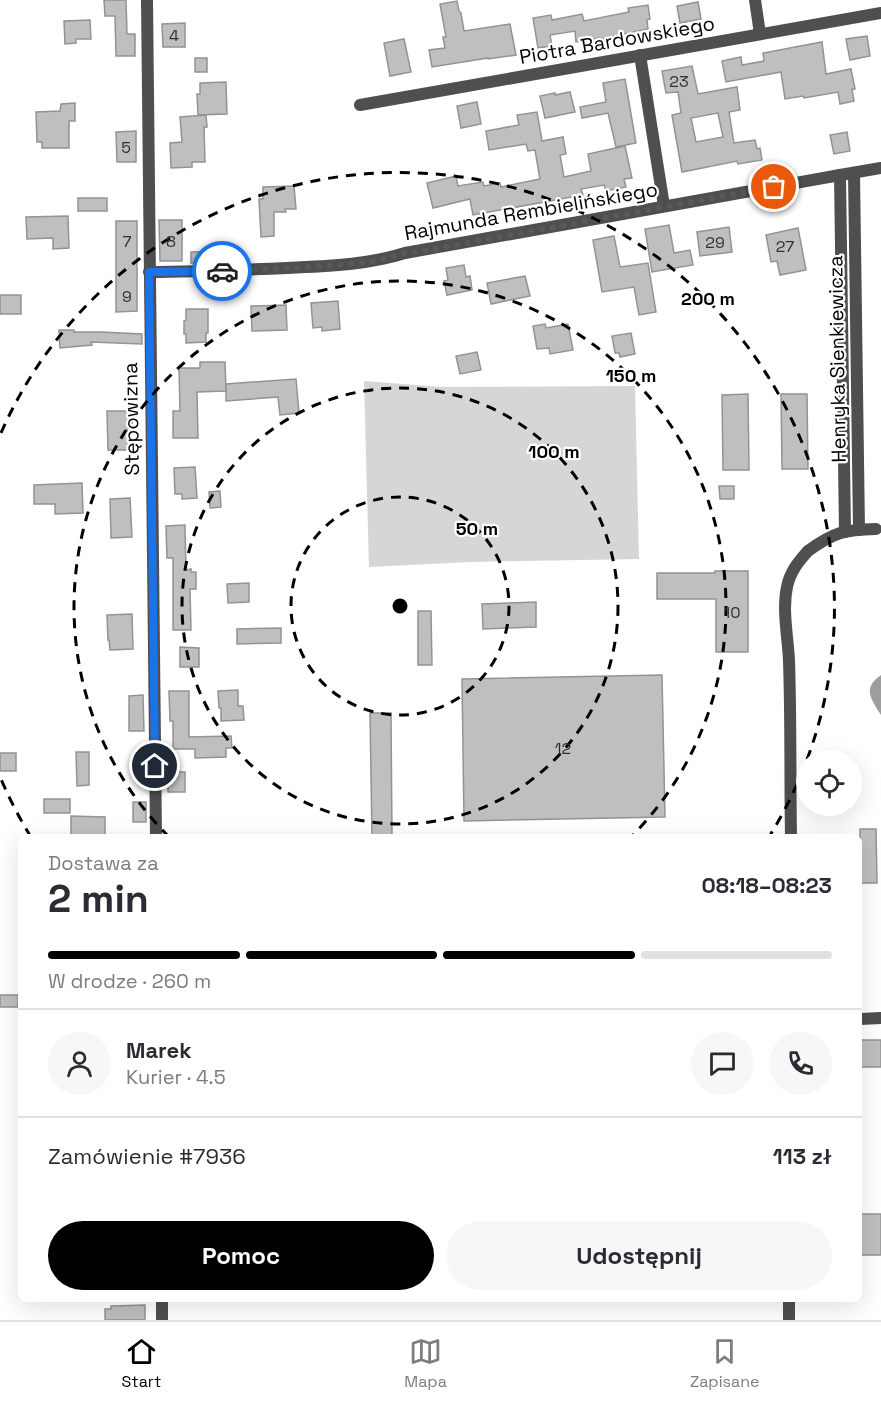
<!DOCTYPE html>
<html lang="pl">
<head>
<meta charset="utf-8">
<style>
  body { margin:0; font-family:"Space Grotesk",sans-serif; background:#f7f7f7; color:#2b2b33; height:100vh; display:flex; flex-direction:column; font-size:22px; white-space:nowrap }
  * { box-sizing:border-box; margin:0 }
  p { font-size:20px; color:#7c7c81 }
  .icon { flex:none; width:33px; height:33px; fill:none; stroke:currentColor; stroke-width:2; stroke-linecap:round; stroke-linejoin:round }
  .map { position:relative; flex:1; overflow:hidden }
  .panel { position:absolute; left:18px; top:834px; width:844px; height:468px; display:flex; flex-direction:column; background:#fff; border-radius:9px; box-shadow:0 6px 24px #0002 }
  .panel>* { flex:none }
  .fabs { position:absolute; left:796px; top:750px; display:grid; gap:12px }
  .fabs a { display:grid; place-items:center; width:66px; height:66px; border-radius:50%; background:#fff; box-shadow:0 6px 24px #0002; font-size:30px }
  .pin { position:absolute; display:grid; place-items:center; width:51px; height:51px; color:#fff; margin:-26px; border:3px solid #fff; border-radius:50%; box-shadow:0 2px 6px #0007 }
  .courier { position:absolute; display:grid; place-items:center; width:60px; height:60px; margin:-30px; border:4px solid #1a73e8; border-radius:50%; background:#fff; color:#222; box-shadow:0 2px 8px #0007 }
  .head em { font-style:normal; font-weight:700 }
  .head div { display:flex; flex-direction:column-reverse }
  .head { display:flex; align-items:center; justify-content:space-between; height:102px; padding:0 30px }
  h1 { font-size:39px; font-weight:700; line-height:45px }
  .bar { display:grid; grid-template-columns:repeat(4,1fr); gap:9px 6px; align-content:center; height:72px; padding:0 30px }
  .bar i { height:8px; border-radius:4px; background:#e1e1e2 }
  .bar .on { background:#000 }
  .bar p { grid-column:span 4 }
  .line { display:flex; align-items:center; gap:15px; padding:0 30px; border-top:2px solid #e1e1e2 }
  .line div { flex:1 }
  .round { display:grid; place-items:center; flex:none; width:63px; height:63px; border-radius:32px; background:#f7f7f7 }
  .cta { display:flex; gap:12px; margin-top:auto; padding:12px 30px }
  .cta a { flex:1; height:69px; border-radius:36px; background:#000; color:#fff; font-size:24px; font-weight:700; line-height:69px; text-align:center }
  .cta a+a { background:#f7f7f7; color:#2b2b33 }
  .tab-bar { display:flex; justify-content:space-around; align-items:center; height:84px; border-top:2px solid #e1e1e2; background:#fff; font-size:16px; color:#7c7c81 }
  .tab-bar a { display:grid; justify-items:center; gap:3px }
  .tab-bar .on { color:#000 }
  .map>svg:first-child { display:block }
  .green { fill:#d6d6d6 }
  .water { fill:#9d9d9d }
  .building { fill:#bfbfbf; stroke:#939393; stroke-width:1.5; fill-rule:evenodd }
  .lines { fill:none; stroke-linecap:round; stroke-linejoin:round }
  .minor { stroke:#4f4f4f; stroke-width:12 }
  .tertiary { stroke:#4f4f4f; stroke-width:12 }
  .done { stroke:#595959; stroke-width:6; stroke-dasharray:0 10.8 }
  .route { stroke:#1a73e8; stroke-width:8 }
  .ring { fill:none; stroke:#000; stroke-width:3; stroke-dasharray:10 8 }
  .labels { text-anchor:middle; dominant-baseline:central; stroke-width:4.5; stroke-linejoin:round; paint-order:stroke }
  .number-label { font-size:16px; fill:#303030 }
  .street-label { font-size:20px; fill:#000; stroke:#fff }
  .centre { fill:#000; stroke:#fff; stroke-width:3 }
  .ring-label { font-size:18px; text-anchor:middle; font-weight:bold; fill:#000; stroke:#fff; stroke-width:4.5; stroke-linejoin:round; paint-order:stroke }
</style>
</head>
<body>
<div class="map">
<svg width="881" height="1320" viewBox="0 0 881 1320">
  <rect width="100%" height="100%" fill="#fff"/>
  <!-- green -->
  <path class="green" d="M364,381L441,387L635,386L639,559L471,562L369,567Z"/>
  <!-- water -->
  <path class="water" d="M881,675V715C871,699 862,688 881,675Z"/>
  <!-- building -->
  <g class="building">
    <path d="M104,0H126L127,34H135V56H116L115,16H105Z"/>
    <path d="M457,1L459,11L461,13L464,31L510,24L516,55L488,59V58L432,67L429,50L445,48L443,37H446L440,4Z"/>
    <path d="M698,2L701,19L680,23L677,6Z"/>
    <path d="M648,5L650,19L647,20L648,29L600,39V38L576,42L575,31L550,35L552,46L538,48L533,18L551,15L552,20L582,14L584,21L629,12L628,8Z"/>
    <path d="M90,20L91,39H76V43L65,44L64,21Z"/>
    <path d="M185,23V47H163L162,24Z"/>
    <path d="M867,36L870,56L850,60L846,39Z"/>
    <path d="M404,39L411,72L390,76L384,43Z"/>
    <path d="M822,42L826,74L851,69L855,89H852L854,101L840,104L838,92L804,98L803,96L785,99L781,72L726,82L722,61L741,57L742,65L764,61L763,53Z"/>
    <rect x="195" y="58" width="12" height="14"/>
    <path d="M692,66L698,94L737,87L740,110L729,112L734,143L755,140L757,149L760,148L762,160L738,164L737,161L682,172L672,115L681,113L678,92L666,93L662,71ZM718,113L723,137L696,142L691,118Z"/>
    <path d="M625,79L636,143L616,147L608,113L582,118L580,107L606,102L603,83Z"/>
    <path d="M226,82L227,114L198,115L197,94H200V83Z"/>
    <path d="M570,92L575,112L545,118L540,96L555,93V95Z"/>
    <path d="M477,102L481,124L461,128L457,106Z"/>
    <path d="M75,103V121H69V148H42V142H37L36,112L60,111L61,104Z"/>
    <path d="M537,112L542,141L563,137L566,154L560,155L564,177L591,171L588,154L625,146L632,178L624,179L626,187L606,191L604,185L581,189L583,195L473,215L470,199L433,208L427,183L456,176L458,186L483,182L484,186L500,183L501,187L540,179L535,150L528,151L526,144L489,150L486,131L519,125L517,115Z"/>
    <path d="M206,115L207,127H204L205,162H192V167L171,168L170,143L182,142L180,117Z"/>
    <path d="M136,131V162H117L116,132Z"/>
    <path d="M847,132L850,151L834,154L830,135Z"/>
    <path d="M294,186L296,209H285L286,212H274V236L261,237L259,199H263V187Z"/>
    <rect x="78" y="198" width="29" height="13"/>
    <path d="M68,216L69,248L53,249V238L27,239L26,217Z"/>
    <path d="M159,220H182V261H160Z"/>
    <path d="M116,221H137V311L116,312Z"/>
    <path d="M669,225L674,253L690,250L693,265L652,272L645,229Z"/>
    <path d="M729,227L732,252L700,256L697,232Z"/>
    <path d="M798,228L806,270L780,275L777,261L771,262L766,235Z"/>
    <path d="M614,236L620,267L648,263L656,312L639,315L634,287L602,292L593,240Z"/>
    <path d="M235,251V262L191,263V252Z"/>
    <path d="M464,265L466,277L470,276L472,290L447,295L444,281L448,280L446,268Z"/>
    <path d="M525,276L530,296L491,304L487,283Z"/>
    <rect x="0" y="295" width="21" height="19"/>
    <path d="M338,301L340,329L322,331V327L313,328L311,303Z"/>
    <path d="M286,305L287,330L252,331L251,306Z"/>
    <path d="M186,309H208V333H206V342L186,343V334H184V321L186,320Z"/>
    <path d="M545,324L546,328L568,324L573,350L550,354L549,348L537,349L533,326Z"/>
    <path d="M59,330H74V332H101L142,334V344L91,342L92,345L60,348Z"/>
    <path d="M631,333L635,354L620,357L619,353H615L612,336Z"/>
    <path d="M477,352L481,370L460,374L456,356Z"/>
    <path d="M200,362H225L226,391L197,392L198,438H173V411H180L179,368H200Z"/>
    <path d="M296,379L299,413L280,415L278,397L226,401V384Z"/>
    <path d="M748,394L749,470H723L722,395Z"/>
    <path d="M781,394H807L808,469H782Z"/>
    <path d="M107,411H127L128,450H108Z"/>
    <path d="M195,467L197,498L182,499V494H175L174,468Z"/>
    <path d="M82,483L83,513L55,514V504H34V485Z"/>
    <path d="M719,486H734V499H720Z"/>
    <path d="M220,491L221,507L210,508L209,492Z"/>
    <path d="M130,498L132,537L111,538L110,499Z"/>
    <path d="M185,525L186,570L191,569V572H196V589H190L191,630H173V558H167L166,526Z"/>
    <path d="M715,571H748V652H716V599H657V573H715Z"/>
    <path d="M249,583V602L228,603L227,584Z"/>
    <path d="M536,602V627L483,629L482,604Z"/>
    <path d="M418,611H431L432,665H418Z"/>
    <path d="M132,614L133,649L110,650L109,640H108L107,615Z"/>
    <path d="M281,628V643L237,644V629Z"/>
    <path d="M180,647L199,648V667H180Z"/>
    <path d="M662,675L665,817L464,821L462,679Z"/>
    <path d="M238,690V706H243L244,720L221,721V708H219L218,691Z"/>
    <path d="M169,691H189V737L231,736L232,748H226V757L195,758V749H173V721H170Z"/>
    <path d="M143,695L144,731H129V696Z"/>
    <path d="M370,713H391L392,837H372Z"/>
    <path d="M76,752H89V785L77,786Z"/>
    <rect x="0" y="753" width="16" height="18"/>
    <rect x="168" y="772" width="17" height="20"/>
    <rect x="44" y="799" width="26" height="14"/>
    <rect x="133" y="802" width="13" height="20"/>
    <path d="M71,816L105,817V837L71,836Z"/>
    <path d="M860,829H876L877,883H860Z"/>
    <rect x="0" y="995" width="18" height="12"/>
    <rect x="860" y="1040" width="21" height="27"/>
    <rect x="860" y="1214" width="21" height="41"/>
    <path d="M145,1305V1320H105V1309H111V1306Z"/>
  </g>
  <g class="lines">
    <!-- minor -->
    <g class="minor">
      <path d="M147,0L156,837"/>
      <path d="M755,0L760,34"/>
      <path d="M640,55L664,206"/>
      <path d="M360,105L881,13"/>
      <path d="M149,272C195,272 241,270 287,268C327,266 367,265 405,253L840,175"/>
      <path d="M791,837C790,778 791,719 789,661C788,637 782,610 787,587C790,572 798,562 808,551"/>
      <path d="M860,1019L881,1018"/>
      <path d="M162,1299V1320"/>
      <path d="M789,1320V1299"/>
    </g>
    <!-- tertiary -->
    <g class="tertiary">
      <path d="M854,173L859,530"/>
      <path d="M845,532L840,175L881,168"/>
      <path d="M808,551C834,532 844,530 876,529"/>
    </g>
  </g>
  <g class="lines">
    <!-- done -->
    <path class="done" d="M222,271L331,266L376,261L405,253L407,254L774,187"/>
    <!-- route -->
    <path class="route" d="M155,766L149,272L222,271"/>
  </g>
  <!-- distance rings -->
  <g class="ring">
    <circle cx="400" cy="606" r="109"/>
    <circle cx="400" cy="606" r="218"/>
    <path d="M169 837A326 326 0 1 1 631 837"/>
    <path d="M31 837A435 435 0 0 1 1 779M1 433A435 435 0 1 1 769 837"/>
  </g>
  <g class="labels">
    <!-- number labels -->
    <g class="number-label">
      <text x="174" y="35">4</text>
      <text x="679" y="81">23</text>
      <text x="126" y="147">5</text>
      <text x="127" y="241">7</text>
      <text x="171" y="241">8</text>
      <text x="715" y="242">29</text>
      <text x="785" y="246">27</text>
      <text x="127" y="296">9</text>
      <text x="732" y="612">10</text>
      <text x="563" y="748">12</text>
    </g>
    <!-- street labels -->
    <g class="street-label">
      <text transform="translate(617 40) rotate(-10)">Piotra Bardowskiego</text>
      <text transform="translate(531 211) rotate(-10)">Rajmunda Rembielińskiego</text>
      <text transform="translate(837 359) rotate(-91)">Henryka Sienkiewicza</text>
      <text transform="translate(131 419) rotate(-91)">Stępowizna</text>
    </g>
  </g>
  <circle cx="400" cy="606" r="9" class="centre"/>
  <g class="ring-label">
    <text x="708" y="305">200 m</text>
    <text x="631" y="382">150 m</text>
    <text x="554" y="458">100 m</text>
    <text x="477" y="535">50 m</text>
  </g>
</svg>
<div class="fabs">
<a><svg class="icon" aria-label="locate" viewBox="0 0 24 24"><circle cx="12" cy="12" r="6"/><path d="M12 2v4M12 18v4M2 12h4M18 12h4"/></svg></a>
</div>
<div class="pin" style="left:774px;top:187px;background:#ea580c"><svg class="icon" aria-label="bag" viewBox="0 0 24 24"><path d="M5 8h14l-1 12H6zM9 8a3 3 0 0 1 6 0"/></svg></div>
<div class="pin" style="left:155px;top:766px;background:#1f2937"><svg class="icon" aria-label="home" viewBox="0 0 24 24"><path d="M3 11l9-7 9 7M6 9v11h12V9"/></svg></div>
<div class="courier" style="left:222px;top:271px"><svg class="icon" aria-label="car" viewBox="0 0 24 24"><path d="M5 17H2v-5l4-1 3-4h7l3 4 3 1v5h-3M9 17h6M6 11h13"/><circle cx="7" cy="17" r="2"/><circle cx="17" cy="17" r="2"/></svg></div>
<section class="panel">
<div class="head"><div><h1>2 min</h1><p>Dostawa za</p></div><em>08:18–08:23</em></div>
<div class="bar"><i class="on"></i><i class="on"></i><i class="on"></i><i></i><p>W drodze · 260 m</p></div>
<div class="line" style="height:108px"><a class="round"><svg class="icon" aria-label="person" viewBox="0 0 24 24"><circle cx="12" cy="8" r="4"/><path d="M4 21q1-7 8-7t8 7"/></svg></a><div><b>Marek</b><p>Kurier · 4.5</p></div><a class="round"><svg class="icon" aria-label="chat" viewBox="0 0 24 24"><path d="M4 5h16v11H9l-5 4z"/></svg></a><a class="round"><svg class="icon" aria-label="phone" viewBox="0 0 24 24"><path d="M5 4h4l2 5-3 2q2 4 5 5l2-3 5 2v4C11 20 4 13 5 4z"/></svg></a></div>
<div class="line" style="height:78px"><div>Zamówienie #7936</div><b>113 zł</b></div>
<div class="cta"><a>Pomoc</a><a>Udostępnij</a></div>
</section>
</div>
<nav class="tab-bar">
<a class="on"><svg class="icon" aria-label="home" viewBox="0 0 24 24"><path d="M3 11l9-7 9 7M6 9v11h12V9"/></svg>Start</a>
<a><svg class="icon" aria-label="map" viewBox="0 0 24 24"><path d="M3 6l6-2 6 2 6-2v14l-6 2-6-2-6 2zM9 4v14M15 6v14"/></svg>Mapa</a>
<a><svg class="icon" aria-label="saved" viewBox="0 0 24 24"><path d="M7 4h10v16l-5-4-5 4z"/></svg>Zapisane</a>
</nav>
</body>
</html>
